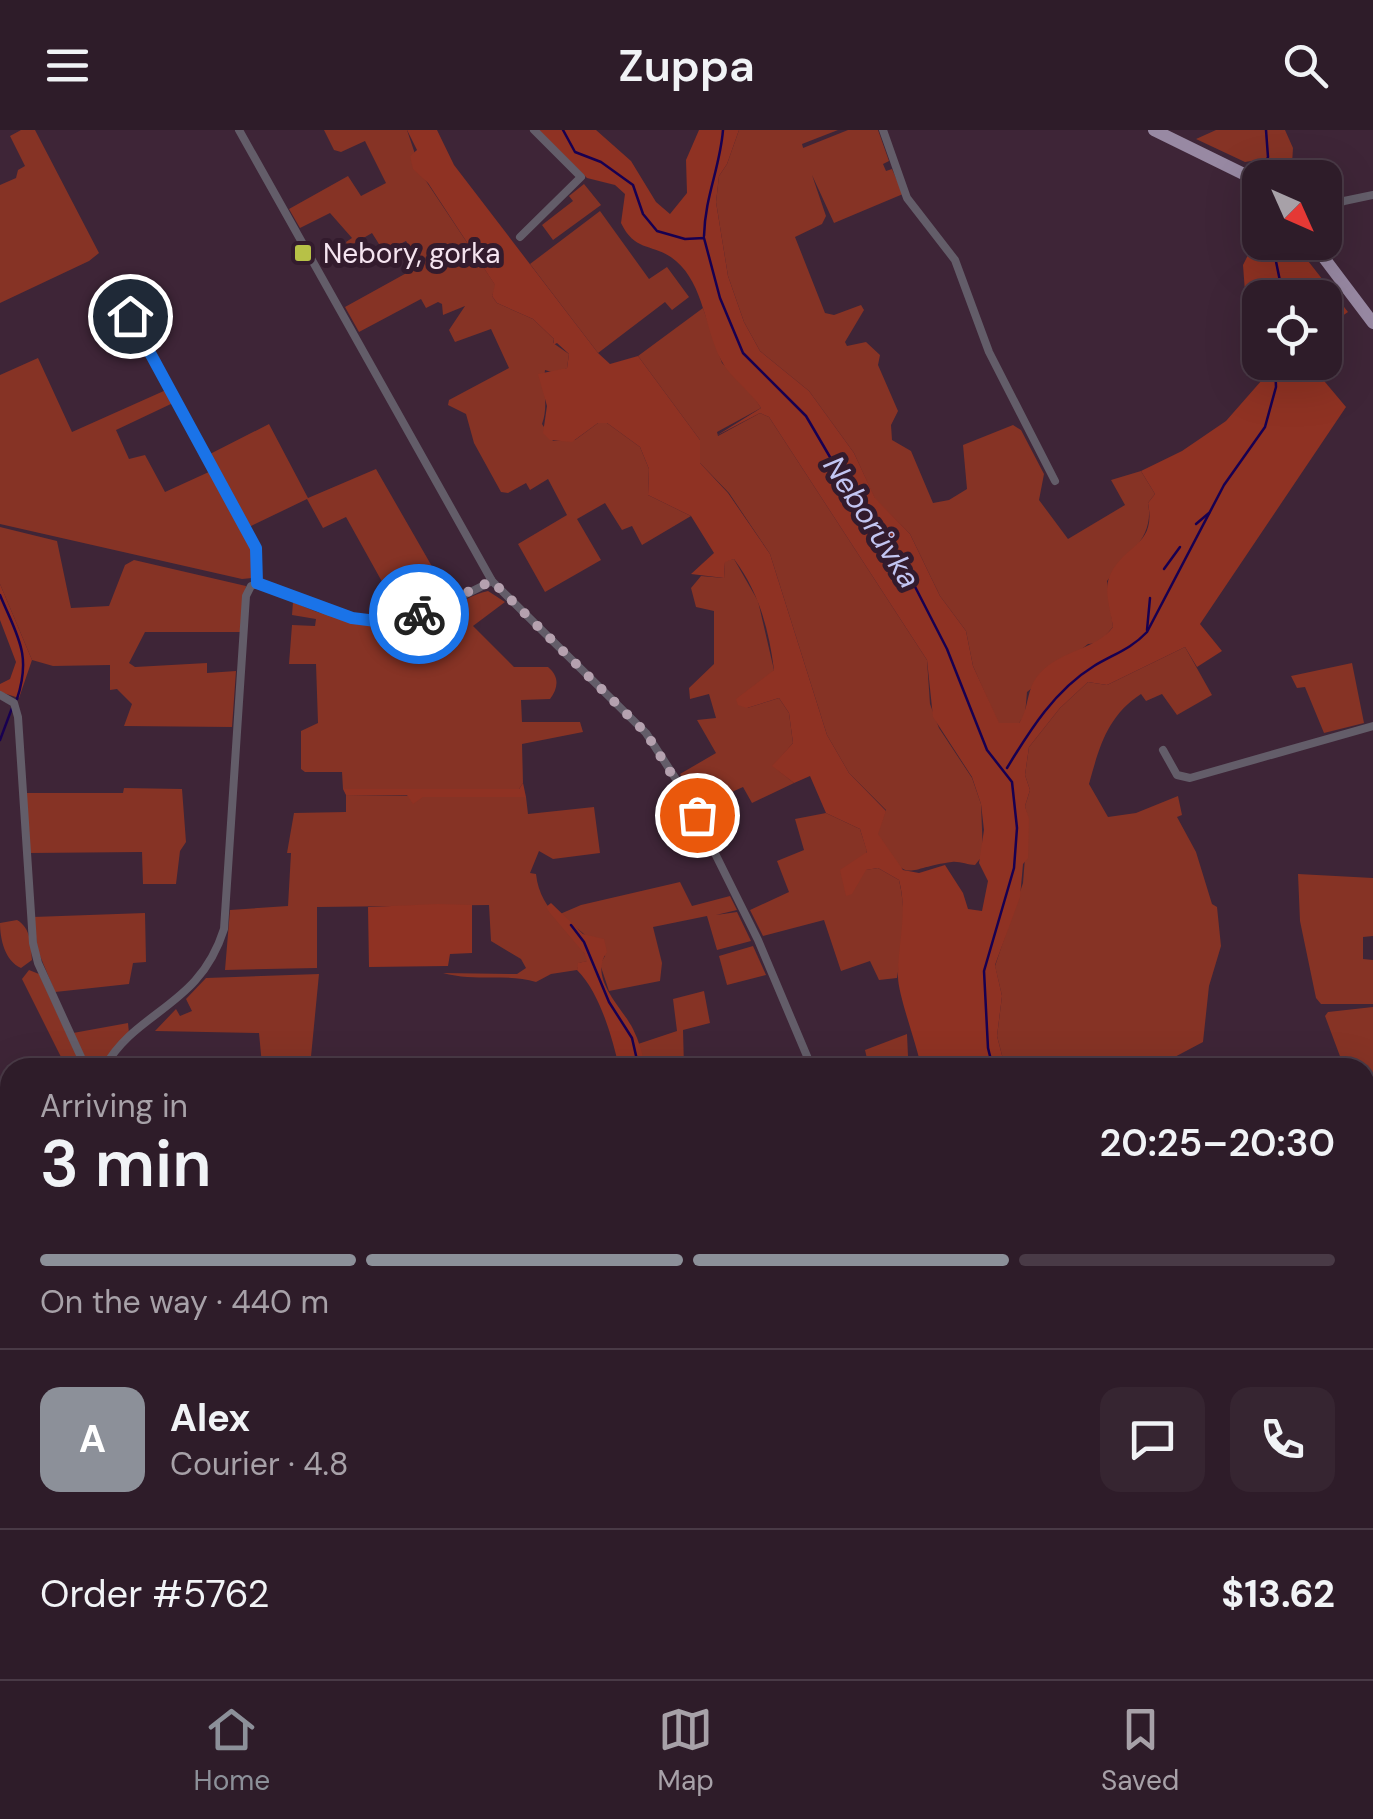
<!DOCTYPE html>
<html lang="en">
<head>
<meta charset="utf-8">
<style>
  body { margin:0; font-family:"DM Sans",sans-serif; background:#362531; color:#f1f3f6; height:100vh; display:flex; flex-direction:column; font-size:38px; white-space:nowrap }
  * { box-sizing:border-box; margin:0 }
  p { font-size:32px; color:#a7a1a8 }
  .icon { flex:none; width:55px; height:55px; fill:none; stroke:currentColor; stroke-width:2; stroke-linecap:round; stroke-linejoin:round }
  .map { position:relative; flex:1; overflow:hidden }
  .drawer { position:absolute; left:0px; top:928px; width:1375px; height:622px; display:flex; flex-direction:column; background:#2e1c29; border-radius:30px 30px 0 0; box-shadow:0 10px 40px #0002,0 0 0 2px #493a46 }
  .drawer>* { flex:none }
  .needle { width:65px; rotate:135deg }
  .tools { position:absolute; left:1242px; top:30px; display:grid; gap:20px }
  .tools a { display:grid; place-items:center; width:100px; height:100px; border-radius:20px; background:#2e1c29; box-shadow:0 10px 40px #0002,0 0 0 2px #493a46; font-size:50px }
  .pin { position:absolute; display:grid; place-items:center; width:85px; height:85px; color:#fff; margin:-42px; border:5px solid #fff; border-radius:50%; box-shadow:0 2px 10px #0007 }
  .courier { position:absolute; display:grid; place-items:center; width:100px; height:100px; margin:-50px; border:8px solid #1a73e8; border-radius:50%; background:#fff; color:#222; box-shadow:0 2px 12px #0007 }
  .overview em { font-style:normal; font-weight:600 }
  .overview div { display:flex; flex-direction:column-reverse }
  .overview { display:flex; align-items:center; justify-content:space-between; height:170px; padding:0 40px }
  h1 { font-size:65px; font-weight:600; line-height:75px }
  .bar { display:grid; grid-template-columns:repeat(4,1fr); gap:15px 10px; align-content:center; height:120px; padding:0 40px }
  .bar i { height:12px; border-radius:8px; background:#493a46 }
  .bar .on { background:#8c9099 }
  .bar p { grid-column:span 4 }
  .line { display:flex; align-items:center; gap:25px; padding:0 40px; border-top:2px solid #493a46 }
  .line div { flex:1 }
  .round { display:grid; place-items:center; flex:none; width:105px; height:105px; border-radius:20px; background:#362531 }
  header { display:flex; justify-content:space-between; align-items:center; height:130px; padding:0 40px; background:#2e1c29; font-size:45px; font-weight:600 }
  .tab-bar { display:flex; justify-content:space-around; align-items:center; height:140px; border-top:2px solid #493a46; background:#2e1c29; font-size:28px; color:#a7a1a8 }
  .tab-bar a { display:grid; justify-items:center; gap:5px }
  .tab-bar .on { color:#8c9099 }
  .map>svg:first-child { display:block }
  .green { fill:#863325 }
  .forest { fill:#8f3223 }
  .lines { fill:none; stroke-linecap:round; stroke-linejoin:round }
  .stream { stroke:#180051; stroke-width:2.5 }
  .minor { stroke:#635d69; stroke-width:8 }
  .primary { stroke:#9889a3; stroke-width:12 }
  .done { stroke:#b5a1af; stroke-width:10; stroke-dasharray:0 18 }
  .route { stroke:#1a73e8; stroke-width:12 }
  .poi-dot { fill:#b7c147; stroke:#331b2d; stroke-width:4 }
  .labels { text-anchor:middle; dominant-baseline:central; stroke-width:10; stroke-linejoin:round; paint-order:stroke }
  .poi-label { font-size:28px; fill:#f5e4f0; stroke:#331b2d; text-anchor:start }
  .water-label { font-size:30px; font-style:italic; fill:#c2c5f2; stroke:#331b2d }
</style>
</head>
<body>
<header><svg class="icon" aria-label="menu" viewBox="0 0 24 24"><path d="M4 6h16M4 12h16M4 18h16"/></svg>Zuppa<svg class="icon" aria-label="search" viewBox="0 0 24 24"><circle cx="10" cy="10" r="6"/><path d="M15 15l6 6"/></svg></header>
<div class="map">
<svg width="1373" height="1549" viewBox="0 0 1373 1549">
  <rect width="100%" height="100%" fill="#3e2537"/>
  <!-- green -->
  <g class="green">
    <path d="M21,0H35L99,123L89,131L0,173V55L16,48L18,40L25,36L10,6Z"/>
    <path d="M324,0H407L422,45L496,156L492,166L497,173L533,189L554,209L553,213L569,224L567,238L555,243L545,240C542,260 549,275 542,294L553,311L575,310L598,293H607L640,317L649,339L648,365L691,386L642,415L632,396L622,400L605,373L577,389L601,430L545,462L518,414L567,385L548,349L530,360L526,353L508,363L501,362L474,313L466,284L448,275L449,270L509,238L491,199L455,212L449,200L465,176L443,185L442,174L438,172L426,178L421,169L359,202L345,177L421,135L406,111L384,122L372,103L348,117L346,112L352,108L330,83L300,98L289,79L348,46L361,66L386,53L365,11L341,22L334,20Z"/>
    <path d="M739,0H838L802,14L808,35L803,18L848,0H878L889,31L883,34L886,41L892,39L903,64L834,93L812,45L826,86L822,94L795,107L825,183L834,185L861,175L864,180L845,212L847,216L866,212L880,225L878,235L898,281L891,295L892,310L911,321L933,373L949,370L967,359L963,315L1013,295L1021,300L1044,344L1039,370L1068,409L1125,375L1111,350L1141,341L1155,364L1148,373C1155,407 1127,425 1107,451L1113,497L1099,513L1088,514L1027,562L1025,585L1019,593H998L973,536L966,501L940,466L910,404L875,369L854,323L809,261L760,221L744,192L728,146L716,72L719,46L727,34Z"/>
    <path d="M1216,0H1285L1293,18L1292,34L1287,39L1282,32L1264,29L1245,32L1196,9Z"/>
    <path d="M584,54L601,75L553,110L542,95L573,71L569,66Z"/>
    <path d="M600,81L649,149L667,137L689,167L672,180L665,172L598,223L530,134Z"/>
    <path d="M703,178L722,233L750,261L761,278L717,302L718,306L760,283L769,287L927,530L930,574L939,598L972,648L981,674L983,725L975,735C968,735 959,731 952,732C903,738 909,758 877,704L886,680L849,643L827,605L770,424L729,363L700,333V310L638,226Z"/>
    <path d="M38,228L72,302L166,260L173,273L116,300L129,329L145,325L165,362L211,341L255,424L252,448L242,449L0,394V245Z"/>
    <path d="M269,294L308,368L376,339L449,466L400,484L346,387L323,398L307,369L249,397L210,324Z"/>
    <path d="M0,397L57,411L71,478L109,476L125,435L134,430L246,456L240,502H145L129,533L135,537L207,533V543L236,541L232,597L124,596L132,574L117,559L110,560V535L53,536L32,530L0,454Z"/>
    <path d="M734,429L758,471L774,540L747,578L779,568L789,583L793,613L773,636L794,653L752,673L743,657L701,676L680,644L716,623L697,590L716,588L709,564L690,569L689,558L714,534V481L696,477L691,458L701,446L724,448L725,431Z"/>
    <path d="M488,461L505,472L473,496L514,537H548C560,547 558,558 550,569L521,570L522,592H580L583,602L522,614L523,653L519,659H343L342,642H305L301,639V601L318,593L316,534H289L292,495L315,496L316,489L292,485L293,472C341,494 395,506 445,481C459,474 472,464 488,461Z"/>
    <path d="M1185,517L1212,565L1177,585L1162,564L1146,571L1141,564C1107,586 1099,618 1089,654L1108,687L1136,683L1178,666L1182,685L1177,687L1196,722L1212,774L1217,777L1221,816L1209,856L1203,912L1169,930L1174,935L1202,929L1205,937H1005L997,906L1002,866L995,836L1023,753L1028,689L1025,676L1030,660L1025,645L1029,617L1060,578L1088,552L1107,555Z"/>
    <path d="M1352,533L1364,593L1324,603L1305,557L1297,558L1291,546Z"/>
    <path d="M124,658L182,659L186,712L180,721L176,754H143L142,722L29,723L25,663H123Z"/>
    <path d="M346,665L526,667L528,684L594,677L600,723L553,729L539,721L530,743L536,744C540,784 575,797 588,831L579,833L577,840L551,844L536,852C508,843 475,852 443,843L517,844L526,838L521,829L491,811L489,775L317,777V838L225,840L230,780L288,776L291,723H287L294,683L346,682Z"/>
    <path d="M826,683L860,699L867,721L853,758L865,740L878,738L899,750C907,784 903,814 897,848L879,850L870,831L841,841L824,790L763,806L750,780L789,762L777,731L804,720L795,689Z"/>
    <path d="M1298,744L1373,748V806L1363,807V829L1373,830V874H1321L1316,868L1300,791Z"/>
    <path d="M680,752L692,776L730,766L737,780L716,785L737,782L751,811L717,820L707,786L653,797L662,833L660,851L609,861L600,834L605,826C593,807 576,800 560,784L581,775Z"/>
    <path d="M145,783L146,832L133,833L129,854L55,862L38,821L33,787Z"/>
    <path d="M17,790C31,798 31,815 32,830L21,838C5,831 0,809 0,793Z"/>
    <path d="M753,816L766,845L727,855L719,826Z"/>
    <path d="M29,840L39,844L82,937H66L22,849Z"/>
    <path d="M319,844L310,937H237L262,935L259,903L155,901L176,879L180,886L192,881L186,869L206,848Z"/>
    <path d="M704,861L710,893L683,900L684,937H645L638,914L677,901L673,869Z"/>
    <path d="M1373,877V950H1365V938L1344,937L1325,886L1328,882Z"/>
    <path d="M128,893L129,903L100,937H90L73,903Z"/>
    <path d="M907,904L908,926L914,933L900,937H869L865,920Z"/>
    <path d="M166,1540H434V1549H165Z"/>
  </g>
  <!-- forest -->
  <g class="forest">
    <path d="M407,0H437L454,35L598,223L610,234L638,226L700,310V333L728,363L770,424L827,605L849,643L886,681L878,704L903,740L919,743L945,735L963,763L968,779L982,781L988,751L979,733L984,700L981,674L972,647L933,587L927,530L769,287L760,283L716,306L761,278C750,260 730,248 721,230C705,199 704,155 676,131C654,112 636,124 621,93L625,64L615,55L587,48L539,0H596L631,31L656,72L670,84L687,63L686,30L699,0H739L727,34L719,46L716,72L728,146L744,192L760,221L809,261L854,323L875,368L910,404L940,466L966,501L973,536L999,593H1019C1030,578 1025,559 1040,543C1063,519 1096,520 1113,497C1111,483 1104,461 1109,448C1122,414 1157,418 1148,373L1155,364L1141,341L1182,321L1226,291L1269,242L1267,233H1309L1346,277L1200,494L1222,521L1197,537L1185,517L1107,555L1088,552L1060,578L1029,617L1025,645L1030,660L1025,676L1029,689L1028,728L1023,734L1020,767L995,835L1002,866L997,906L1005,937H921C917,914 897,863 898,845C898,811 908,784 899,750L878,738L866,740L852,764L846,766L840,740L867,722L860,699L826,683L810,646L794,653L772,636L793,613L789,583L779,568L747,578L738,575L736,569L774,540C769,500 759,462 734,429L725,432L724,448L691,444L714,423L691,386L648,365L649,339L640,317L607,293H598L572,312L550,310L543,303L547,276L538,244L567,238L569,224L557,213L553,215L554,209L533,189L497,173L492,166L495,155L428,53L413,39L410,26L417,20Z"/>
    <path d="M1260,78V112L1294,113L1348,182L1325,198V168H1260V211L1245,162L1243,135L1252,117Z"/>
    <path d="M0,454L32,530L19,568L0,562V554L10,549L16,532L0,490Z"/>
    <path d="M523,653L526,667H423L413,674L407,665H346L343,659H519Z"/>
    <path d="M551,773L583,804L604,809L607,822C588,848 622,877 633,899C639,911 643,925 645,937H619C612,907 600,863 577,840L578,833L587,831L584,823L550,783L546,777Z"/>
    <path d="M438,774L472,775V823L450,824L448,836L369,837L368,777Z"/>
  </g>
  <g class="lines">
    <!-- stream -->
    <g class="stream">
      <path d="M563,0L575,22L601,32L633,55L643,84L657,101L685,109L704,108L720,168L743,223L806,286L844,351L891,410L947,519L987,620L1012,652L1017,698L1014,738L984,841L988,918L993,938"/>
      <path d="M1260,46L1268,27L1266,0"/>
      <path d="M1257,58L1260,69"/>
      <path d="M704,106C705,66 720,38 723,0"/>
      <path d="M1272,112L1280,151L1277,168"/>
      <path d="M1196,394L1209,383"/>
      <path d="M1164,439L1180,417"/>
      <path d="M0,465C17,506 32,524 17,569"/>
      <path d="M1147,500L1150,468"/>
      <path d="M0,610L12,578"/>
      <path d="M1007,638C1030,600 1055,560 1094,536C1114,524 1131,519 1147,502L1224,355L1265,297L1276,257L1275,232"/>
      <path d="M571,795L584,812L609,872L632,908L637,930L634,938"/>
      <path d="M0,1095L10,1102"/>
      <path d="M48,1540V1549"/>
      <path d="M460,1549L465,1540"/>
    </g>
    <!-- minor -->
    <g class="minor">
      <path d="M239,0L492,451L646,603L685,663L758,810L812,938"/>
      <path d="M883,0L907,68L955,130L989,222L1055,351"/>
      <path d="M1325,81L1344,71L1373,65"/>
      <path d="M520,107L581,47L534,0"/>
      <path d="M130,186L256,418L257,453"/>
      <path d="M0,565L14,573L18,587L33,813L38,833L86,938"/>
      <path d="M1163,620L1177,645L1190,648L1373,596"/>
      <path d="M104,938C137,879 199,878 224,799L246,466L251,456C267,448 310,476 329,482C390,501 439,479 492,451"/>
      <path d="M0,1287L10,1280"/>
      <path d="M0,1325L10,1349"/>
      <path d="M1039,1540L1042,1549"/>
      <path d="M0,1541L10,1407"/>
      <path d="M160,1549L161,1540"/>
      <path d="M646,1549V1540"/>
    </g>
    <!-- primary -->
    <g class="primary">
      <path d="M1154,0L1260,52"/>
      <path d="M1312,112L1373,193"/>
    </g>
  </g>
  <g class="lines">
    <!-- done -->
    <path class="done" d="M419,484L492,451L646,603L697,685"/>
    <!-- route -->
    <path class="route" d="M130,186L256,418L257,453L352,488L384,492L419,484"/>
  </g>
  <!-- markers -->
  <rect class="poi-dot" x="293" y="113" width="20" height="20" rx="5"/>
  <g class="labels">
    <!-- poi labels -->
    <g class="poi-label">
      <text x="323" y="123">Nebory, gorka</text>
    </g>
    <!-- water labels -->
    <g class="water-label">
      <text transform="translate(872 392) rotate(57)">Neborůvka</text>
    </g>
  </g>
</svg>
<div class="tools">
<a><svg class="needle" viewBox="-14 -14 28 28"><path d="M0-13l5 13h-10z" fill="#e53935"/><path d="M0 13l5-13h-10z" fill="#a7a1a8"/></svg></a>
<a><svg class="icon" aria-label="locate" viewBox="0 0 24 24"><circle cx="12" cy="12" r="6"/><path d="M12 2v4M12 18v4M2 12h4M18 12h4"/></svg></a>
</div>
<div class="pin" style="left:697px;top:685px;background:#ea580c"><svg class="icon" aria-label="bag" viewBox="0 0 24 24"><path d="M5 8h14l-1 12H6zM9 8a3 3 0 0 1 6 0"/></svg></div>
<div class="pin" style="left:130px;top:186px;background:#1f2937"><svg class="icon" aria-label="home" viewBox="0 0 24 24"><path d="M3 11l9-7 9 7M6 9v11h12V9"/></svg></div>
<div class="courier" style="left:419px;top:484px"><svg class="icon" aria-label="bike" viewBox="0 0 24 24"><circle cx="6" cy="16" r="4"/><circle cx="18" cy="16" r="4"/><path d="M6 16l4-8h5l3 8M10 8l3 8H6M13 5h3"/></svg></div>
<section class="drawer">
<div class="overview"><div><h1>3 min</h1><p>Arriving in</p></div><em>20:25–20:30</em></div>
<div class="bar"><i class="on"></i><i class="on"></i><i class="on"></i><i></i><p>On the way · 440 m</p></div>
<div class="line" style="height:180px"><b class="round" style="background:#8c9099;color:#fff">A</b><div><b>Alex</b><p>Courier · 4.8</p></div><a class="round"><svg class="icon" aria-label="chat" viewBox="0 0 24 24"><path d="M4 5h16v11H9l-5 4z"/></svg></a><a class="round"><svg class="icon" aria-label="phone" viewBox="0 0 24 24"><path d="M5 4h4l2 5-3 2q2 4 5 5l2-3 5 2v4C11 20 4 13 5 4z"/></svg></a></div>
<div class="line" style="height:130px"><div>Order #5762</div><b>$13.62</b></div>
</section>
</div>
<nav class="tab-bar">
<a class="on"><svg class="icon" aria-label="home" viewBox="0 0 24 24"><path d="M3 11l9-7 9 7M6 9v11h12V9"/></svg>Home</a>
<a><svg class="icon" aria-label="map" viewBox="0 0 24 24"><path d="M3 6l6-2 6 2 6-2v14l-6 2-6-2-6 2zM9 4v14M15 6v14"/></svg>Map</a>
<a><svg class="icon" aria-label="saved" viewBox="0 0 24 24"><path d="M7 4h10v16l-5-4-5 4z"/></svg>Saved</a>
</nav>
</body>
</html>
